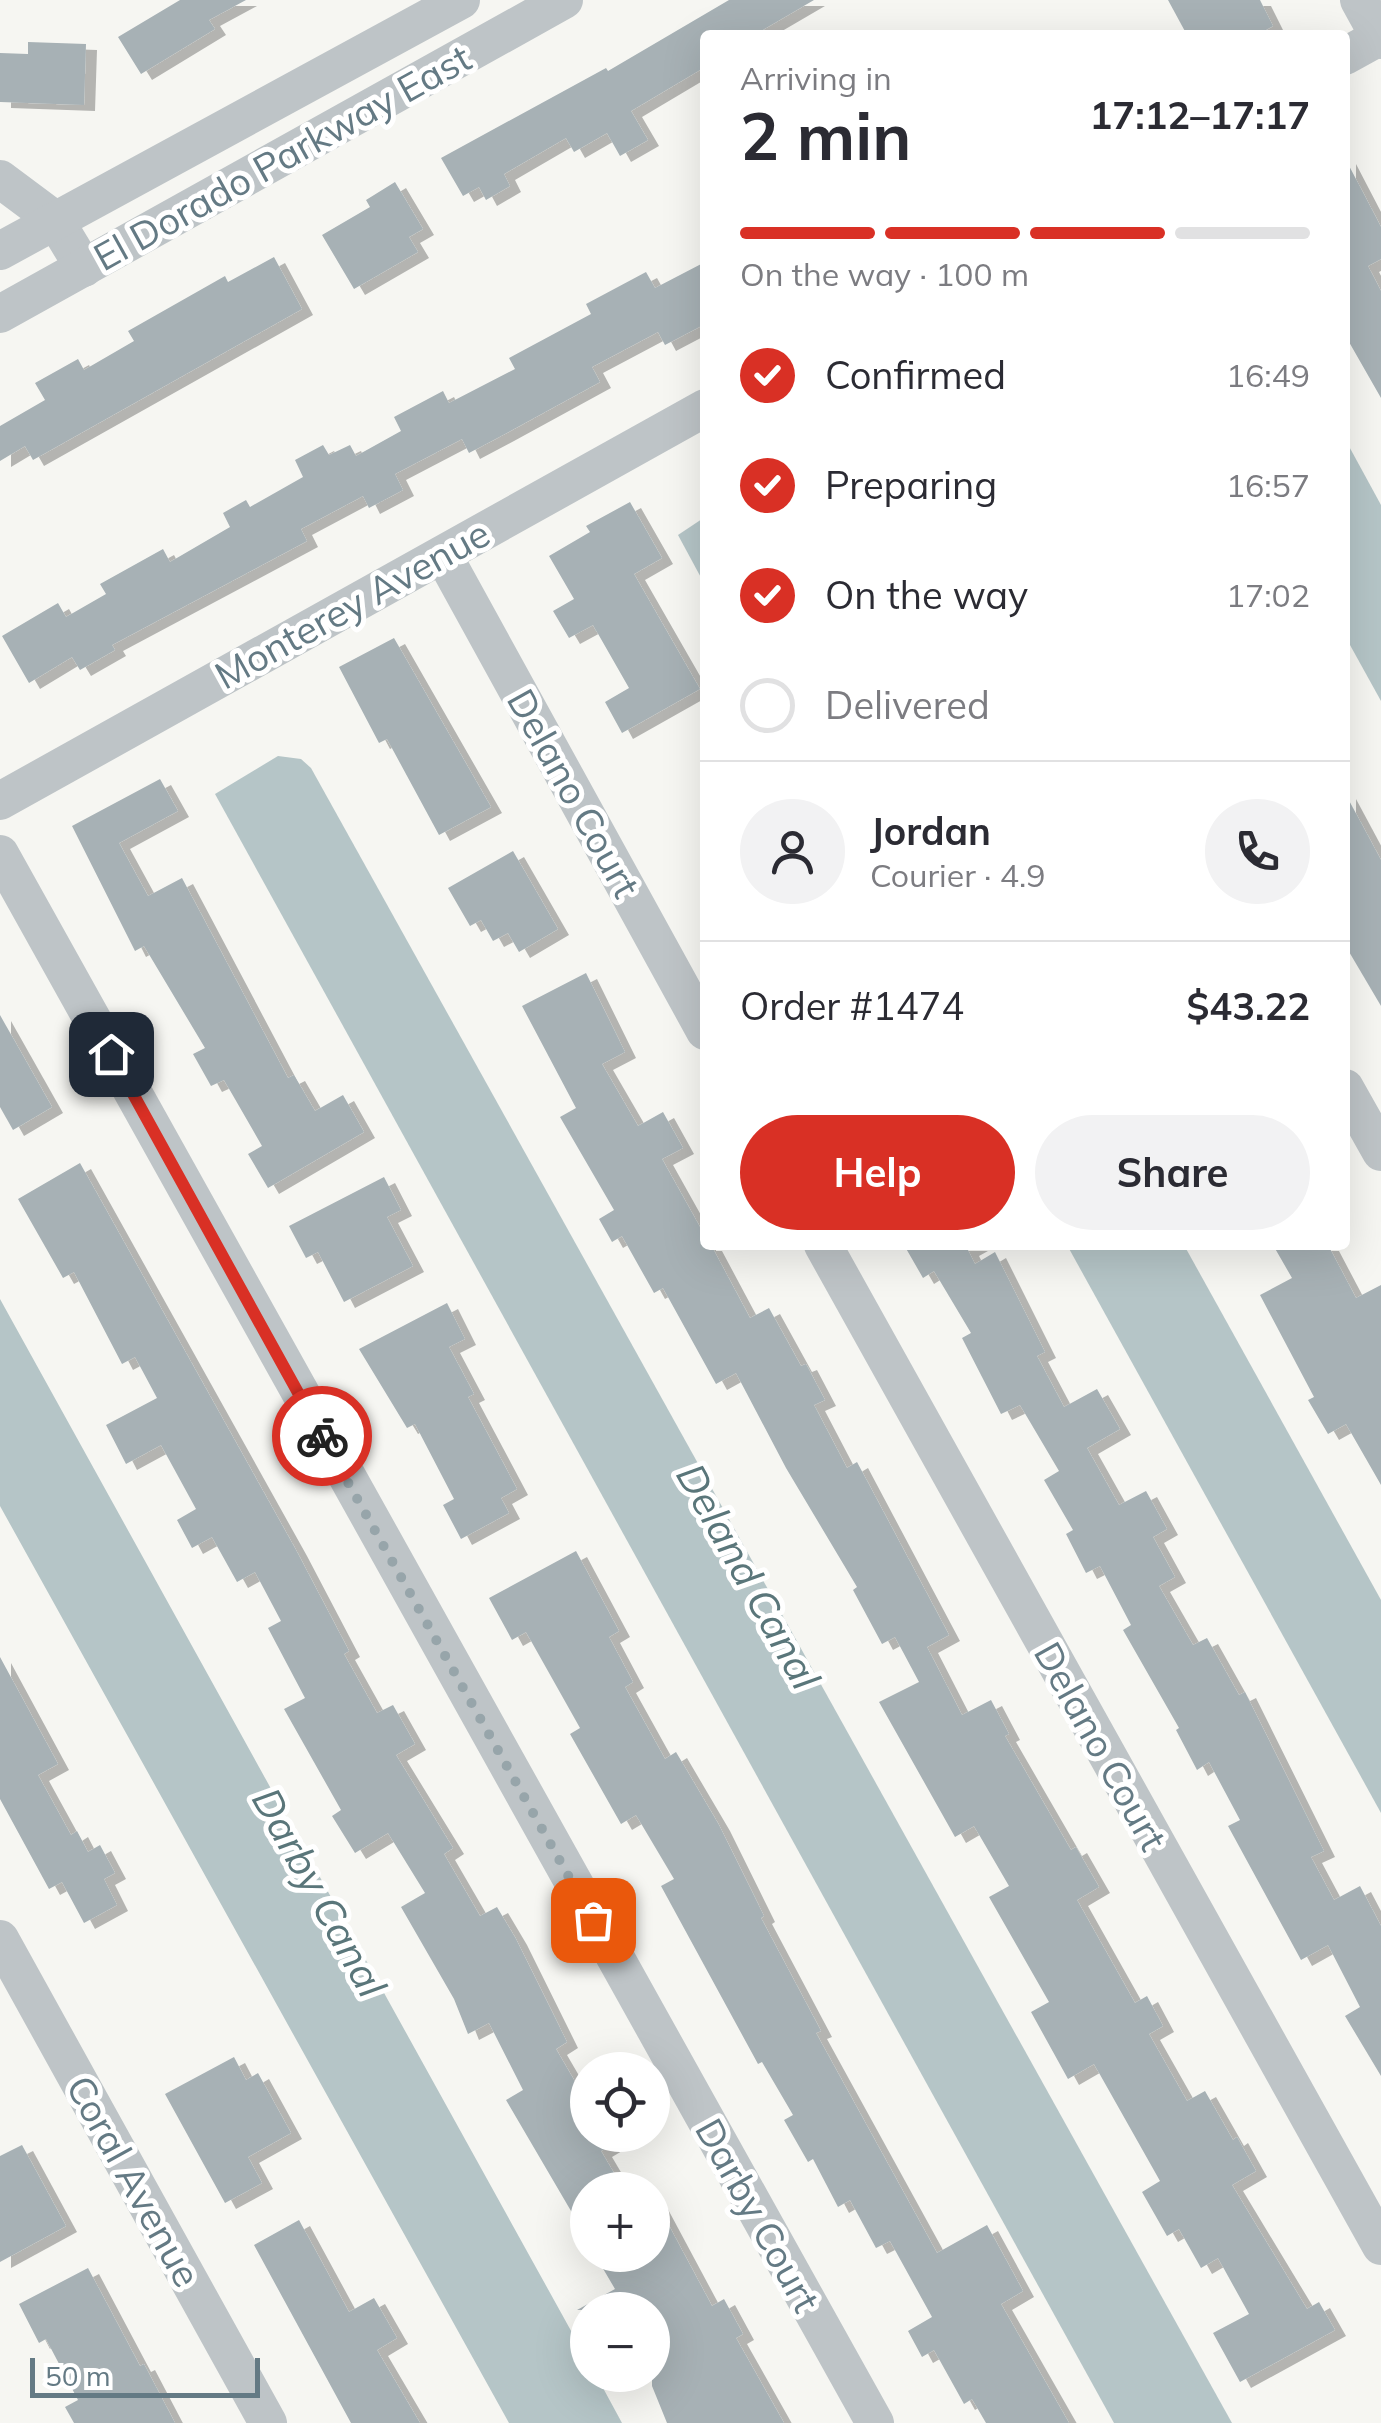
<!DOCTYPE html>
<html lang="en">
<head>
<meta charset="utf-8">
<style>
  body { margin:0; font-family:Mulish,sans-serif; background:#f2f2f3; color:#2b2b33; height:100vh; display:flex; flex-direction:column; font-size:38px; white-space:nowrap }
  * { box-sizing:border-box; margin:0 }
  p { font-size:32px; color:#7c7c81 }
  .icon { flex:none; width:55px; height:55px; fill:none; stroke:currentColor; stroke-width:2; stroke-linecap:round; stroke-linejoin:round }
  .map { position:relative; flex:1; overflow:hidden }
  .panel { position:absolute; left:700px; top:30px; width:650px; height:1220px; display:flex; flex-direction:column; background:#fff; border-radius:10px; box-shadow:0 10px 40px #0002 }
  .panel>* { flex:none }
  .fabs { position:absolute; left:570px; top:2052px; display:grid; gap:20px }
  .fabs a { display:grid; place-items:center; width:100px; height:100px; border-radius:50%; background:#fff; box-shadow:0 10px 40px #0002; font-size:50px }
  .scale { position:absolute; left:30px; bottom:25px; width:230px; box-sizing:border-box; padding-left:10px; border:5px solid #647a84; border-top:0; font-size:28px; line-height:35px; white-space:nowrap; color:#647a84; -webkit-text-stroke:8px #fff; paint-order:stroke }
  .pin { position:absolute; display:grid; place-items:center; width:85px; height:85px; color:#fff; margin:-42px; border-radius:20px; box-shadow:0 5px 15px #0006 }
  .courier { position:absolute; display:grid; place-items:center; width:100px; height:100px; margin:-50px; border:8px solid #d93025; border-radius:50%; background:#fff; color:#222; box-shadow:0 2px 12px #0007 }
  .summary em { font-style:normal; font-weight:700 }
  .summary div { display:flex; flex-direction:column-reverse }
  .summary { display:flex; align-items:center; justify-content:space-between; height:170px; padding:0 40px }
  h1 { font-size:65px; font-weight:700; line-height:75px }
  .bar { display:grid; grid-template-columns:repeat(4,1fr); gap:15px 10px; align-content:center; height:120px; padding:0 40px }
  .bar i { height:12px; border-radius:8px; background:#e1e1e2 }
  .bar .selected { background:#d93025 }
  .bar p { grid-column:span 4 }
  .line { display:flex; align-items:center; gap:25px; padding:0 40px; border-top:2px solid #e1e1e2 }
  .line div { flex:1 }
  .round { display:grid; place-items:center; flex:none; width:105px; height:105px; border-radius:52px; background:#f2f2f3 }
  ol { padding:0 40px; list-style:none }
  li { display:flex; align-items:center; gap:30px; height:110px }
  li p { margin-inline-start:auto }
  li .icon { padding:10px; border-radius:50%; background:#d93025; color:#fff; stroke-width:4 }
  li:last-child { color:#7c7c81 }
  li i { width:55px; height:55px; border:5px solid #e1e1e2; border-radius:50% }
  .button { display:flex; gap:20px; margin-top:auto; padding:20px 40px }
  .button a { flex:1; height:115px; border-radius:60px; background:#d93025; color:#fff; font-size:40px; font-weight:700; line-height:115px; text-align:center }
  .button a+a { background:#f2f2f3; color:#2b2b33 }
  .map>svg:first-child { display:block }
  .water { fill:#b5c5c7 }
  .building { fill:#a7b1b5; filter:url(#shadow) }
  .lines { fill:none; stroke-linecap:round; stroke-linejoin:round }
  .minor { stroke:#bec4c7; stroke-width:38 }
  .done { stroke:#97a5aa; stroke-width:10; stroke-dasharray:0 18 }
  .route { stroke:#d93025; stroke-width:12 }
  .labels { text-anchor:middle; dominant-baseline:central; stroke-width:10; stroke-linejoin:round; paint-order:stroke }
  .street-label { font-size:38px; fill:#647a84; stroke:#fff }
  .water-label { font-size:40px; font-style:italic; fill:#5a767a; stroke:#fff }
</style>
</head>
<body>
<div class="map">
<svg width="1381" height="2423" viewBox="0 0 1381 2423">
  <defs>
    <filter id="shadow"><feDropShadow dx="11" dy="6" stdDeviation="0" flood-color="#0004"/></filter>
  </defs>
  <rect width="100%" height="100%" fill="#f6f6f2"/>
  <!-- water -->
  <g class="water">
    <path d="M1345,439L1381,505V701L1345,636Z"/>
    <path d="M705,517V585L678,535Z"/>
    <path d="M278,756L301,759L311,768L1232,2423H1114L215,794Z"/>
    <path d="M1067,1245H1184L1381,1600V1813Z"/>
    <path d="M0,1299L580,2347L587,2360L588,2375H596L622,2423H509L0,1506Z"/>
  </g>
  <!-- building -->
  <g class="building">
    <path d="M180,0H246L209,20L215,29L141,74L118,37Z"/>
    <path d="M729,0H814L754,35H705V67L631,111L648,140L620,156L607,133L574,152L566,138L504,174L510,186L486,200L479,187L463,196L441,158L606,68L608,71Z"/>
    <path d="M1168,0H1260L1273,26L1257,35H1187Z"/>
    <path d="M28,42L86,44L84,105L0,102V53L28,54Z"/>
    <path d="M1345,158L1381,227V259L1368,266L1381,291V398L1345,335Z"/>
    <path d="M395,182L423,229L409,237L418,252L354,289L322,235L370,207L366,200Z"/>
    <path d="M274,257L302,309L33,460L25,446L0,461V426L45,400L35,383L78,359L84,370L134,341L128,331L225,276L228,282Z"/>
    <path d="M705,262V324L665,345L658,332L592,367L600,382L503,435L469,453L462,439L395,474L403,490L369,508L363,496L301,529L307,541L112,645L115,650L80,670L72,657L29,683L2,636L58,603L66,617L106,594L100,584L163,549L170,562L230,527L223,513L246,500L250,507L303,477L295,460L323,445L329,455L350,445L356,456L401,431L394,417L443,391L449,403L515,369L509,358L591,314L586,304L646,272L655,288Z"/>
    <path d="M630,502L662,558L634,574L700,689L622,733L605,702L629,688L593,625L569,638L553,611L574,599L549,556L590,532L586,526Z"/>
    <path d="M394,638L491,807L439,835L387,739L379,743L339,667Z"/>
    <path d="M160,779L178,811L119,843L148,896L182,878L288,1078L294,1075L315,1111L343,1095L364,1132L268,1188L248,1154L262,1146L224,1080L211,1086L193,1054L205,1048L144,946L135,951L72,826Z"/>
    <path d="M1345,793L1381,860V1006L1345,945Z"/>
    <path d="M513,851L558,929L519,952L508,933L493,941L481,920L470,926L448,888Z"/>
    <path d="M586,973L625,1052L602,1064L638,1126L663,1112L683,1148L662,1159L705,1236V1245H711L750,1318L769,1308L801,1366L806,1364L825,1400L814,1405L847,1468L857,1462L949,1635L927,1647L962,1715L991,1700L1009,1734L1005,1736L1071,1850L1076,1847L1099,1887L1077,1900L1135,2003L1147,1996L1163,2026L1149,2034L1187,2101L1205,2091L1233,2140L1237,2137L1256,2171L1232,2185L1307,2309L1319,2302L1335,2330L1240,2382L1213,2333L1249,2314L1218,2258L1201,2268L1179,2229L1167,2236L1142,2192L1160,2181L1094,2064L1068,2079L1031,2012L1049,2002L989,1897L1009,1886L974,1826L955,1837L879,1702L919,1682L895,1637L882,1644L853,1590L857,1587L786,1468L736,1373L716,1384L663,1288L654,1293L622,1236L612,1242L599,1219L614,1210L560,1117L576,1108L522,1006Z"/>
    <path d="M0,1015L52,1107L13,1130L0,1107Z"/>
    <path d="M80,1163L296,1550L349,1651L344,1654L377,1713L393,1705L415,1744L396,1755L453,1848L444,1854L480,1916L497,1907L516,1939L567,2042L556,2049L588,2104V2135H628L601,2151L624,2190H588V2240L506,2100L523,2090L489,2023L468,2034L454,1999L401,1907L425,1893L388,1833L355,1853L332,1816L341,1810L284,1709L305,1698L268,1628L281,1621L255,1572L237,1582L212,1537L192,1548L177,1520L196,1509L161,1445L126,1464L106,1425L157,1398L135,1357L122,1364L74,1272L63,1278L18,1199Z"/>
    <path d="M384,1177L401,1210L387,1217L413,1266L344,1302L318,1252L306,1258L289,1226Z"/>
    <path d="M904,1245H977L968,1250L975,1264L995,1252L1045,1352L1037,1356L1064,1407L1097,1389L1120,1429L1087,1448L1119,1505L1146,1491L1167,1529L1153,1537L1175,1577L1159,1586L1193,1645L1207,1638L1239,1695L1245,1692L1324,1851L1311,1857L1334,1900L1360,1886L1381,1926V2076L1345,2016L1360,2007L1328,1945L1301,1960L1228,1826L1240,1820L1209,1762L1197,1770L1176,1730L1179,1728L1123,1630L1131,1625L1100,1566L1086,1573L1066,1534L1073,1530L1044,1480L1059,1471L1020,1405L1001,1414L962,1338L971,1333L934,1271L923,1278Z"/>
    <path d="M1273,1245H1328L1356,1298L1381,1285V1485L1346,1424L1328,1434L1308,1400L1314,1397L1260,1295L1292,1278Z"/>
    <path d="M447,1303L465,1339L449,1347L474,1394L468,1397L517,1489L501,1498L509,1513L461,1539L443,1505L454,1499L415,1424L407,1428L359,1349Z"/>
    <path d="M576,1551L619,1631L609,1637L633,1682L625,1687L665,1759L676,1752L719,1825L764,1916L761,1918L821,2031L816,2033L937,2253L987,2225L1023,2291L1001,2304L1069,2423H986L972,2399L964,2404L934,2350L922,2357L908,2331L932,2317L890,2241L876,2248L850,2200L838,2207L813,2159L808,2162L784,2120L793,2115L762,2062L758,2064L661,1886L674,1879L636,1815L621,1824L570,1734L580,1728L526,1632L512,1640L489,1598Z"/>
    <path d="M0,1657L58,1764L38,1775L71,1835L77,1831L88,1852L100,1845L115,1873L104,1879L117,1905L84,1923L62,1882L49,1889L0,1799Z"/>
    <path d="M234,2057L246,2080L258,2073L291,2133L248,2157L262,2183L225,2203L165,2094Z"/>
    <path d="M22,2145L66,2226L0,2262V2156Z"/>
    <path d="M652,2194L712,2306L724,2299L743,2334L736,2338L784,2423H667L652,2386V2310H577L615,2289L595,2255H652Z"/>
    <path d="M299,2220L349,2312L374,2298L397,2338L377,2350L420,2423H351L254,2245Z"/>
    <path d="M88,2268L140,2366L144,2364L175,2423H74L65,2407L78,2400L46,2339L39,2343L19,2304Z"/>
  </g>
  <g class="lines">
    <!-- minor -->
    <g class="minor">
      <path d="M1359,0L1381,40"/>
      <path d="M1345,56L1381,36"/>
      <path d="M0,179L55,220L84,268"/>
      <path d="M0,251L461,0"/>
      <path d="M0,314L564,0"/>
      <path d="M443,555L705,1031"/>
      <path d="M0,801L705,408"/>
      <path d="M0,854L875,2423"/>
      <path d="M1345,1088L1381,1152"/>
      <path d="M823,1245L1381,2246"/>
      <path d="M0,1939L268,2423"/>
    </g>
  </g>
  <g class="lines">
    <!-- done -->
    <path class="done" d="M322,1436L593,1920"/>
    <!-- route -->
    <path class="route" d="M111,1054L322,1436"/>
  </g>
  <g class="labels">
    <!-- street labels -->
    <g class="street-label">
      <text transform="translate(282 157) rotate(-29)">El Dorado Parkway East</text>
      <text transform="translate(352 604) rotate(-29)">Monterey Avenue</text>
      <text transform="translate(574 793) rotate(61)">Delano Court</text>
      <text transform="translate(1101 1746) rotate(61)">Delano Court</text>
      <text transform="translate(134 2181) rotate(61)">Coral Avenue</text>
      <text transform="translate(758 2215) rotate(61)">Darby Court</text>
    </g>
    <!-- water labels -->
    <g class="water-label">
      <text transform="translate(749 1576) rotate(61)">Deland Canal</text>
      <text transform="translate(320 1892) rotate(61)">Darby Canal</text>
    </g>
  </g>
</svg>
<div class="fabs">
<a><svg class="icon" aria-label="locate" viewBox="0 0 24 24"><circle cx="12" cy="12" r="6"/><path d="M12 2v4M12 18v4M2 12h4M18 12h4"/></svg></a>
<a>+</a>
<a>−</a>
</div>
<div class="scale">50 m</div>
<div class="pin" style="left:593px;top:1920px;background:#ea580c"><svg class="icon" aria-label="bag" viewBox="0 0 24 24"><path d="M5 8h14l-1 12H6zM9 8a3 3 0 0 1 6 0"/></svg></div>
<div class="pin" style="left:111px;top:1054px;background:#1f2937"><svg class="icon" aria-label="home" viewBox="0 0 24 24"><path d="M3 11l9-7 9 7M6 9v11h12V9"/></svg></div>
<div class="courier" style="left:322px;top:1436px"><svg class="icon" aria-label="bike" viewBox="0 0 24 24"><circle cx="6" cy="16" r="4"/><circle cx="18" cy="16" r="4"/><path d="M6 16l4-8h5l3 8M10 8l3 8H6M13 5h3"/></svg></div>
<section class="panel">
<div class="summary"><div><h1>2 min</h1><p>Arriving in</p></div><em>17:12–17:17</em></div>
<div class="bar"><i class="selected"></i><i class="selected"></i><i class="selected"></i><i></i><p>On the way · 100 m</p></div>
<ol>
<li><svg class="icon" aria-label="check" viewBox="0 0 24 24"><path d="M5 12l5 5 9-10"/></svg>Confirmed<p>16:49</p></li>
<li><svg class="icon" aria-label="check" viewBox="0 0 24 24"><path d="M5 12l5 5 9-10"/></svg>Preparing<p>16:57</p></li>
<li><svg class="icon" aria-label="check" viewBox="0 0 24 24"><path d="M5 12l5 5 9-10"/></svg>On the way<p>17:02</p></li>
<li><i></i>Delivered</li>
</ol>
<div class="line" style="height:180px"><a class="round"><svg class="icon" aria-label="person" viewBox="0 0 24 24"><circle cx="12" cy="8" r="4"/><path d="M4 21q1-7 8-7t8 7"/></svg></a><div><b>Jordan</b><p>Courier · 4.9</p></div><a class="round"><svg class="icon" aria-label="phone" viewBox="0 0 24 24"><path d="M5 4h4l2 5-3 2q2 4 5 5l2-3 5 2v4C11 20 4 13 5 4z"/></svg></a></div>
<div class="line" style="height:130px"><div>Order #1474</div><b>$43.22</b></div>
<div class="button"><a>Help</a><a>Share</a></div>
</section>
</div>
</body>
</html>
